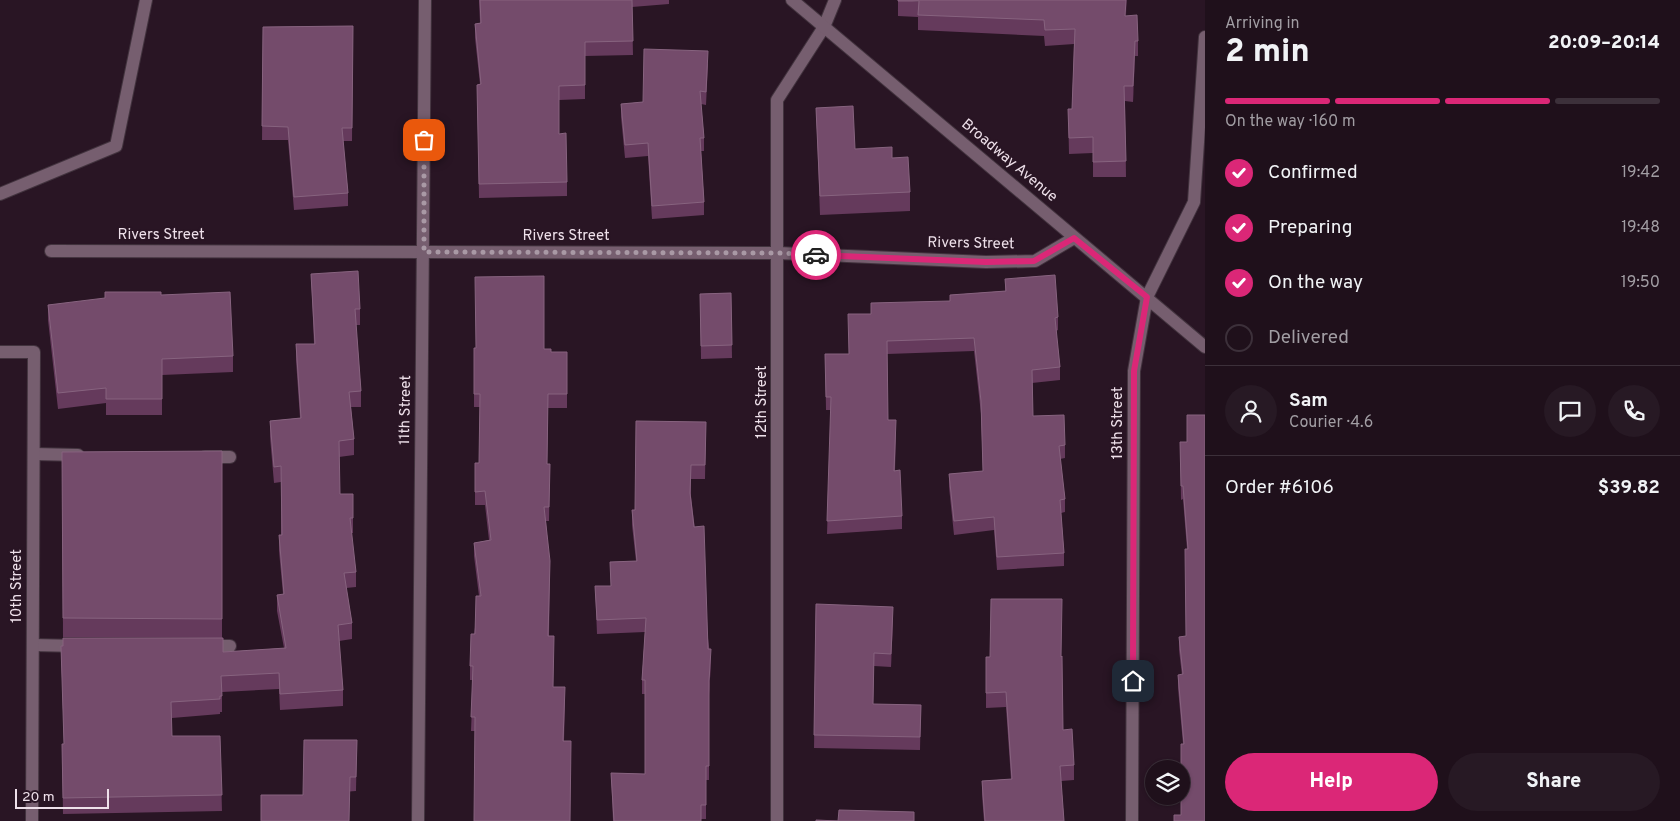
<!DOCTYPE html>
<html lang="en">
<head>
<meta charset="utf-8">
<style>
  body { margin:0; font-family:Overpass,sans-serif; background:#271924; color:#f1f3f6; height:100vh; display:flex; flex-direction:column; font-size:19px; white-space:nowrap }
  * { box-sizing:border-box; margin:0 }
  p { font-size:16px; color:#a19da3 }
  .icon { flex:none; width:28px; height:28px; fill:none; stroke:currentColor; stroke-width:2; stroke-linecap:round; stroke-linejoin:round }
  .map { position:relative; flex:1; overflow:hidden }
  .details { display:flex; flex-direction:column; background:#1f101b; width:475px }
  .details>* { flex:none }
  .tools { position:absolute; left:1145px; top:760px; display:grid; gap:10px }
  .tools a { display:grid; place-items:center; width:45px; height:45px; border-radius:50%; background:#1f101b; box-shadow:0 1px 4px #0004,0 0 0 1px #3c303a; font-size:25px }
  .scale { position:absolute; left:15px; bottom:12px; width:94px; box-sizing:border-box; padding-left:5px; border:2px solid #eee0ea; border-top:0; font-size:14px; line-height:18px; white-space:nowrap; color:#eee0ea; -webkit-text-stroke:4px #291524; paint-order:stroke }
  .pin { position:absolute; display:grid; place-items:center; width:42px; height:42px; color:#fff; margin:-21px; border-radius:10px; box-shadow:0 2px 8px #0006 }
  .courier { position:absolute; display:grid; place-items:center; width:50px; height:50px; margin:-25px; border:4px solid #db2777; border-radius:50%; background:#fff; color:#222; box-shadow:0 1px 6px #0007 }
  .overview em { font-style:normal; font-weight:800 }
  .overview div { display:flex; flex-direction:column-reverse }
  .overview { display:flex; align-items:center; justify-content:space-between; height:85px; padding:0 20px }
  h1 { font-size:32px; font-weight:800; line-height:38px }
  .bar { display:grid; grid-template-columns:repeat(4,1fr); gap:8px 5px; align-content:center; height:60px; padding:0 20px }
  .bar i { height:6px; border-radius:4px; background:#3c303a }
  .bar .current { background:#db2777 }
  .bar p { grid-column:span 4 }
  .line { display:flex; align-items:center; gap:12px; padding:0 20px; border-top:1px solid #3c303a }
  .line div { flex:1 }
  .round { display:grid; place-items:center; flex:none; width:52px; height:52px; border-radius:26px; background:#271924 }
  ol { padding:0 20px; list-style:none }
  li { display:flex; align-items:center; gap:15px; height:55px }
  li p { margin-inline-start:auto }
  li .icon { padding:5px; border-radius:50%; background:#db2777; color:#fff; stroke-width:4 }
  li:last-child { color:#a19da3 }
  li i { width:28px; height:28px; border:2px solid #3c303a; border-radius:50% }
  .cta { display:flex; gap:10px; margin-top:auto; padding:10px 20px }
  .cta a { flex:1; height:58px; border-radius:30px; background:#db2777; color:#fff; font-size:20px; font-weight:800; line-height:58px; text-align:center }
  .cta a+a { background:#271924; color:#f1f3f6 }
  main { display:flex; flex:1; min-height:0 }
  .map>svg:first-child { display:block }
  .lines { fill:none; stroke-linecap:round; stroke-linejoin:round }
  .service-casing { stroke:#42333e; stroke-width:14 }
  .minor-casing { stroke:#42333e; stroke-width:14 }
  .tertiary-casing { stroke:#42333e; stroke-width:14 }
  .service { stroke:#765e6f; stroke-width:12 }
  .minor { stroke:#765e6f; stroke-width:12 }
  .tertiary { stroke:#765e6f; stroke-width:12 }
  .wall { fill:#653a5c }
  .shaded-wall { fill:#47233f }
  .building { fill:#744b6b; stroke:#87637f }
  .done { stroke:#a999a5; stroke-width:5; stroke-dasharray:0 9 }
  .route { stroke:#db2777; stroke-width:6 }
  .labels { text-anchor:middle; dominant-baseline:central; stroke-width:4; stroke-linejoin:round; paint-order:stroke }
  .street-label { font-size:15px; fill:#eee0ea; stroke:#291524 }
</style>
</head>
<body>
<main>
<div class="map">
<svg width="1205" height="821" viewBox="0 0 1205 821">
  <rect width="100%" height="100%" fill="#291524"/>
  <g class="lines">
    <defs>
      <g id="service">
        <path d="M0,194L116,146L146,0"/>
        <path d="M34,454L78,455"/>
        <path d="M205,457H230"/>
        <path d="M33,645L78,646"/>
        <path d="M205,646H230"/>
      </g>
      <g id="minor">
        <path d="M51,251L778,253L986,262L1035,261L1074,238"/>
        <path d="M0,352H34L32,821"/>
        <path d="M418,821L425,0"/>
        <path d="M777,821V100L824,27L835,0"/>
        <path d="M1132,821L1134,371L1147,297L1194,202L1205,37"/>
      </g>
      <path id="tertiary" d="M792,0L1205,347"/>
    </defs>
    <!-- service casing -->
    <use href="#service" class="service-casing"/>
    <!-- minor casing -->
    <use href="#minor" class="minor-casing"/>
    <!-- tertiary casing -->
    <use href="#tertiary" class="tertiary-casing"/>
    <!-- service -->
    <use href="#service" class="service"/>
    <!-- minor -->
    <use href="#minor" class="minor"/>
    <!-- tertiary -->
    <use href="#tertiary" class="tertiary"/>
  </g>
  <!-- wall -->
  <g class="wall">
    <path d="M479,0H669V4L632,7L633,55L585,56V99L559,100V134L567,182V196L479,198L477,85L480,84L475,38V24L480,23Z"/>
    <path d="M898,0L1126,16L1138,41V56H1135L1133,102L1125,101L1126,177H1093V153L1069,154L1068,109H1072L1074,44L1045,46L1044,36L918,30V17L898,16Z"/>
    <path d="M353,26L352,141H343L348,193V206L294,210L288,140H262L263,27Z"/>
    <path d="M708,64L706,105L701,104L704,138V151H701L704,202V215L652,219L648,156L625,158L621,117V104L643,102Z"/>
    <path d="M816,108L855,149L892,158L910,192V211L820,215Z"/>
    <path d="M311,274L360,309V325H356L361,391V407H351L354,439V455L339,457L340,494H353V533H351L356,572V587L346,588L352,623V639L339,641L343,690V706L280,710L279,689L222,692V712H220V714L172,718V736H220L222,811L63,814L62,744H64L61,646L223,652L284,648L277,611V595L283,594L279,551V535H281V482L274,483L270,437V421L300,418L296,360V344H314Z"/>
    <path d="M1005,279L1058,317V330L1056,331L1060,367V380L1032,383L1033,416L1065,445V458L1060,459L1065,499V512L1061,513L1064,553V566L997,570L994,530L954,535L949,487V474L983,471L981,414L974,351L887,354L888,420L896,433L895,471L902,516V529L827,534L831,410H826L825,354H849L871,314L950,301V295L1005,291Z"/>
    <path d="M731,293L732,358L701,359L700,294Z"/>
    <path d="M161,295L233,356V372L162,375V415H106V403L58,409L48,320V305Z"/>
    <path d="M474,348L544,349L551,352H567V408H548L547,464H550L549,521H546L550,574L549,636L553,687L565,701L564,741L570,821L475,731H471L473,680H470V666L479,596L474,556V543L489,540L485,505H475V463H479L480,407H474Z"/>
    <path d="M1205,415L1181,815L1183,744L1178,688V675H1182L1179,650V637L1186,636L1187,549L1183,499L1181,500L1180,442H1187Z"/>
    <path d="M706,422L705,479H691V496L711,663L709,694V780H706V819H701V821H613L611,773L645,774V694H642V680L645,632L597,634L595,586H611L610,562L636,561L632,525V510H635Z"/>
    <path d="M222,451V638L63,637L62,452Z"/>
    <path d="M816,604L893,620L891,667L874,666L873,704L921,705L920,750L814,748Z"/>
    <path d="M986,657H1061L1063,730L1074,765V780L1061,781L1064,821H984L982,795V781L1011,779L1006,707L986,708Z"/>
    <path d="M357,740L356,791L303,795Z"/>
  </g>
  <!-- shaded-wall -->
  <g class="shaded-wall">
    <path d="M1126,0H1127L1125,31V16Z"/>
    <path d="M1135,41V56L1133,102V86Z"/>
    <path d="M893,607V620L891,667V654Z"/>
    <path d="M711,649V663L709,696V681Z"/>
  </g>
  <!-- building -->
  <g class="building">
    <path d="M480,0H632L633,41L585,42V85L559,86V134L566,133L567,182L479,184L477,85L481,84L475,24L481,23Z"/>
    <path d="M898,0H1126L1125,16L1137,15L1138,41H1135L1133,86H1124L1126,161L1093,162V137L1069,138L1068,109H1072L1075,29L1045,30L1044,20L918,15L919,1H898Z"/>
    <path d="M353,26L352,128H342L348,193L294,197L288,127L262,126L263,27Z"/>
    <path d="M644,49L708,51L706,92L700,91L704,138H700L704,202L652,206L648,143L625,145L621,104L643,102Z"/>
    <path d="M853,106L855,149L892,147V158L908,157L910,192L820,196L816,108Z"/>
    <path d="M358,271L360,309H355L361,391L349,392L354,439L339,441L340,494H353V518H350L356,572L344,573L352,623L338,625L343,690L280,694L279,673L221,676L222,696H220V699L171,702L172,736H220L222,795L63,798L62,744H64L61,646H63V638H223V652L286,648L277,595L284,594L279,535H282L281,466L274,467L270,421L301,418L296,344H315L311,274Z"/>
    <path d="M1055,275L1058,317L1055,318L1060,367L1032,370L1033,416L1064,415L1065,445L1059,446L1065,499L1060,500L1064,553L997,557L994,517L954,521L949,474L983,471L981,401L974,338L887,341L888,420H896L894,471L900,470L902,516L827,521L831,397H826L825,354H849L848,314H871V303L950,301V295L1006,291L1005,279Z"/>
    <path d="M544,276V349H551V352H567V394H548L547,464H550L549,507H544L550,561L548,636H554L553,687H565L563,741H571L570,821H474L475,717H471L473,666H470L471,634H475L476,596H481L474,543L491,540L485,491L475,492V463H479L480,394H474V348H476L475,277Z"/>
    <path d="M105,292H161V295L230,292L233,356L162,359V399H106V388L58,393L48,305L105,298Z"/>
    <path d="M731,293L732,345L701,346L700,294Z"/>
    <path d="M1187,415H1205V821H1174V815H1181V744H1184L1178,675L1183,674L1179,637L1186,636L1185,549H1188L1183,486H1181L1180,442H1187Z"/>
    <path d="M636,421L706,422L705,465H691L690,493L694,527L704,526L708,649H711L709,681V766H706V805H701V821H614L611,773L645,774V680H642L646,618L597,620L595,586H611L610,562L637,561L632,510H635Z"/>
    <path d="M222,451V619L63,618L62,452Z"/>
    <path d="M991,599H1062L1061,657L1062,656L1063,730L1072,729L1074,765L1060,766L1064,821H985L982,781L1012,779L1006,692L986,693V657H990Z"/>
    <path d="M816,604L893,607L891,654L874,653L873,704L921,705L920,737L814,735Z"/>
    <path d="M304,740H357L356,777H350L349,821H261V795H303Z"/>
    <path d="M839,810L914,812V821H816V820L838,821Z"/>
  </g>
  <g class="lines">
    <!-- done -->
    <path class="done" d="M424,140V252L778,253L816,255"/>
    <!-- route -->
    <path class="route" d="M816,255L986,262L1034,261L1074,238L1147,297L1134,371L1133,681"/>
  </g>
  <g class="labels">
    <!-- street labels -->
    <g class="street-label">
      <text transform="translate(1009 161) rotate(40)">Broadway Avenue</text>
      <text x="161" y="235">Rivers Street</text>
      <text x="566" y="236">Rivers Street</text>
      <text transform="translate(971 244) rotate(1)">Rivers Street</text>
      <text transform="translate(762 402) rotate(-90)">12th Street</text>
      <text transform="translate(406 410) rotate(-89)">11th Street</text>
      <text transform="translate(1118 423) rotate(-90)">13th Street</text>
      <text transform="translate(17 586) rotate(-90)">10th Street</text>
    </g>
  </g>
</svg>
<div class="tools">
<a><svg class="icon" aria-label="layers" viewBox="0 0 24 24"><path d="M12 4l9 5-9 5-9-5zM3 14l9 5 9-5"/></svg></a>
</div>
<div class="scale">20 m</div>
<div class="pin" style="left:424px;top:140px;background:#ea580c"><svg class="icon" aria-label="bag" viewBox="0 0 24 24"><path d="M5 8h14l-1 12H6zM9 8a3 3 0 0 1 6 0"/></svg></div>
<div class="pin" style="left:1133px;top:681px;background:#1f2937"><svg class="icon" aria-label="home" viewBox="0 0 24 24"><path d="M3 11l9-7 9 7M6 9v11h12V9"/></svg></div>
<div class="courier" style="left:816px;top:255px"><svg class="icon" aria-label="car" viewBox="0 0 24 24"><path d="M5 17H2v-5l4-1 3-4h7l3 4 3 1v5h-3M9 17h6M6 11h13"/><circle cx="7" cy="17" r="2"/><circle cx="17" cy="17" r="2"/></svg></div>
</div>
<section class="details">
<div class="overview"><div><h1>2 min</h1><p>Arriving in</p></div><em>20:09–20:14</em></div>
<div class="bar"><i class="current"></i><i class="current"></i><i class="current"></i><i></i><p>On the way · 160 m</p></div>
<ol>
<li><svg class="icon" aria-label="check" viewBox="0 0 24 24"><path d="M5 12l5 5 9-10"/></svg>Confirmed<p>19:42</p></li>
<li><svg class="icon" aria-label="check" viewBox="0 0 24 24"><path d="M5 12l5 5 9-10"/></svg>Preparing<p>19:48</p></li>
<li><svg class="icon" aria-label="check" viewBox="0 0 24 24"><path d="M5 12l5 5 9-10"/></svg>On the way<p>19:50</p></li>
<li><i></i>Delivered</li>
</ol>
<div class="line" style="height:90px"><a class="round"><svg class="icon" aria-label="person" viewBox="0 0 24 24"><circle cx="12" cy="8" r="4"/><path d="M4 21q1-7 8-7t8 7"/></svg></a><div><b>Sam</b><p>Courier · 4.6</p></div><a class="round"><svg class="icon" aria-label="chat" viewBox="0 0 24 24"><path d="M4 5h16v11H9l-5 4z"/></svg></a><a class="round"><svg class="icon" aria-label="phone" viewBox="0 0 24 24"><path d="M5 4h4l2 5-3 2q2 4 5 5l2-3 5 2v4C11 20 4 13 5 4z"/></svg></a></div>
<div class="line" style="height:65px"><div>Order #6106</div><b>$39.82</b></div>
<div class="cta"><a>Help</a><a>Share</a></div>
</section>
</main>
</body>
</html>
